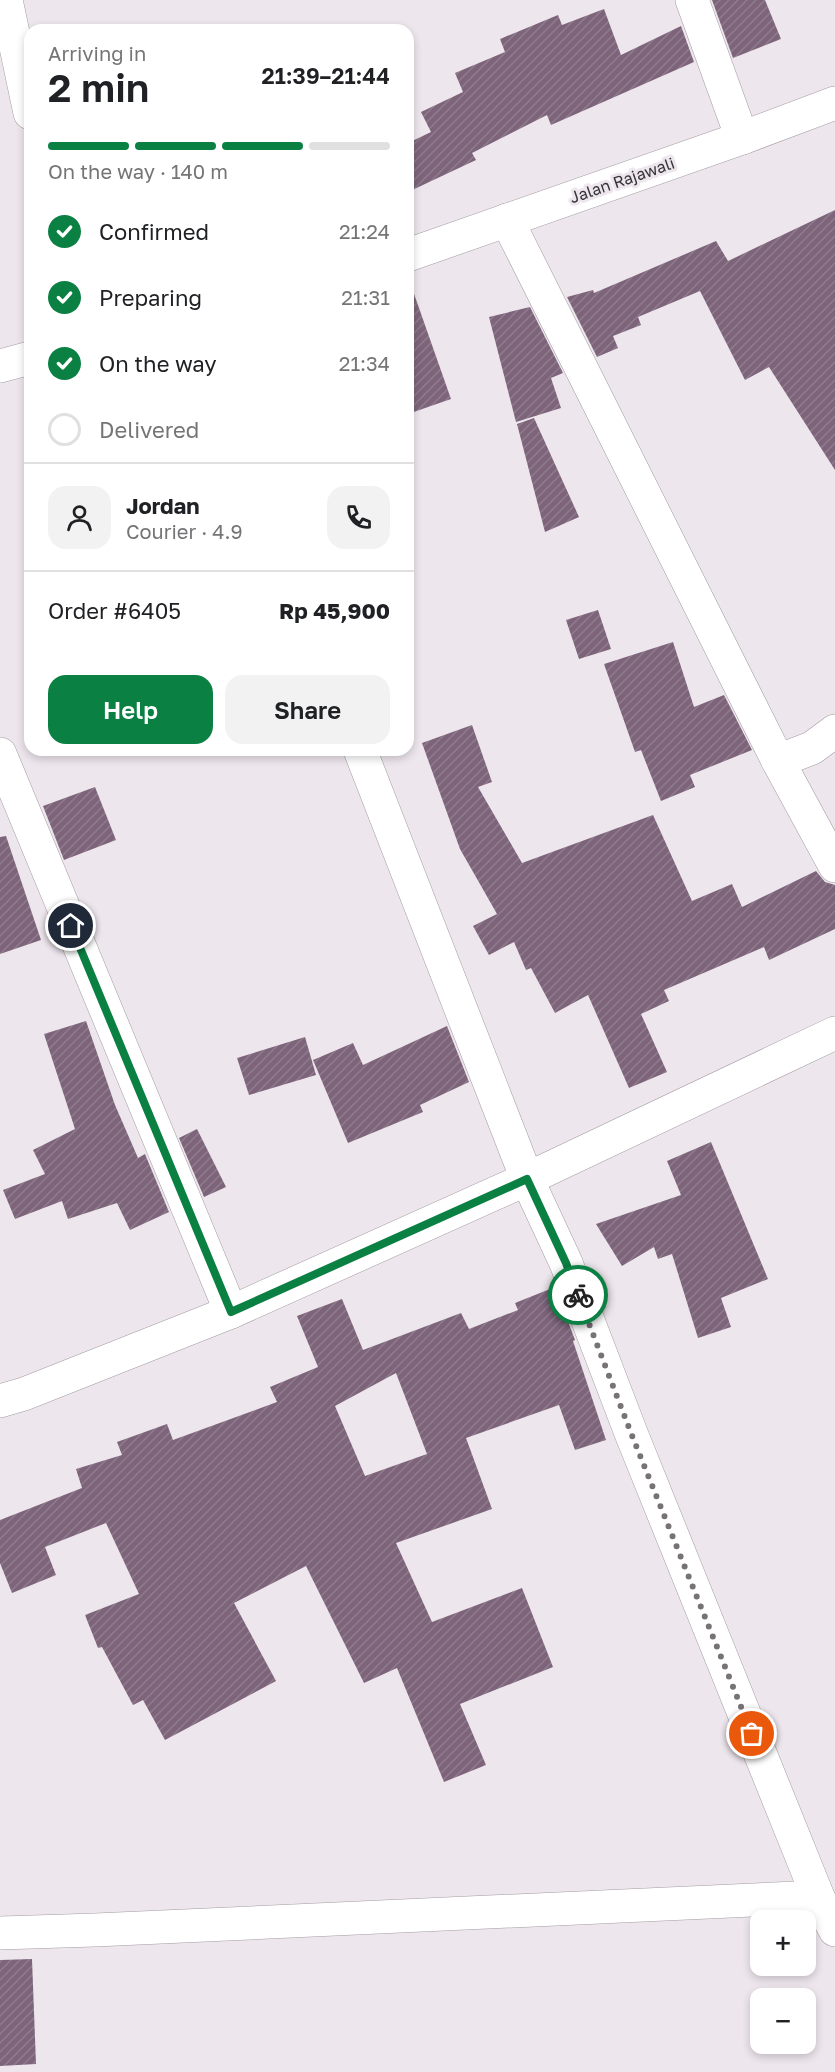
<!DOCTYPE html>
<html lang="en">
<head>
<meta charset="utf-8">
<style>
  body { margin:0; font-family:"Golos Text",sans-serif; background:#f2f2f2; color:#202124; height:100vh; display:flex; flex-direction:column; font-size:22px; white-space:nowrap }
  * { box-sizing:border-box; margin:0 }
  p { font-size:20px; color:#757577 }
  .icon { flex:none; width:33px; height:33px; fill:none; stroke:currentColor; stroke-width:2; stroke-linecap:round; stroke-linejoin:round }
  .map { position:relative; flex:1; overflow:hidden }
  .sheet { position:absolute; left:24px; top:24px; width:390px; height:732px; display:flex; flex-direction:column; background:#fff; border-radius:18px; box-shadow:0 3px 9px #0003 }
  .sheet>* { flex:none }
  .fabs { position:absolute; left:750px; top:1910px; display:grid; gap:12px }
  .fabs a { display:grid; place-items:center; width:66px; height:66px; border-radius:12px; background:#fff; box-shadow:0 3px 9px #0003; font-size:30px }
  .pin { position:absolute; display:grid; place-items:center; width:51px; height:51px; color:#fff; margin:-26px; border:3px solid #fff; border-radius:50%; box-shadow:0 2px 6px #0007 }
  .courier { position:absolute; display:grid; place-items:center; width:60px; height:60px; margin:-30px; border:4px solid #0b8043; border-radius:50%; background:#fff; color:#222; box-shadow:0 2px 8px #0007 }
  .headline em { font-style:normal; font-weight:600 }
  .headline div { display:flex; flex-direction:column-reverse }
  .headline { display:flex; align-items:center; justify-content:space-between; height:102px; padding:0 24px }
  h1 { font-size:39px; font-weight:600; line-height:45px }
  .bar { display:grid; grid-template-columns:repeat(4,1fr); gap:9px 6px; align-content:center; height:72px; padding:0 24px }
  .bar i { height:8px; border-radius:4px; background:#e0e0e0 }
  .bar .selected { background:#0b8043 }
  .bar p { grid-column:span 4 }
  .line { display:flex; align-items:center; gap:15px; padding:0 24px; border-top:2px solid #e0e0e0 }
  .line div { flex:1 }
  .round { display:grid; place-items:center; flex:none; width:63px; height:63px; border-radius:18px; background:#f2f2f2 }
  ol { padding:0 24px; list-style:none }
  li { display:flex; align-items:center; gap:18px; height:66px }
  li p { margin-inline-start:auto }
  li .icon { padding:6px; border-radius:50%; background:#0b8043; color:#fff; stroke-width:4 }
  li:last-child { color:#757577 }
  li i { width:33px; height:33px; border:3px solid #e0e0e0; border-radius:50% }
  .action { display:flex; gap:12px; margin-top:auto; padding:12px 24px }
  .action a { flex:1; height:69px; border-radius:18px; background:#0b8043; color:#fff; font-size:24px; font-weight:600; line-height:69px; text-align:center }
  .action a+a { background:#f2f2f2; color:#202124 }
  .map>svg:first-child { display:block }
  .building { fill:url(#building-hatch); fill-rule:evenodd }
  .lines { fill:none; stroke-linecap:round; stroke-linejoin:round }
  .street-casing { stroke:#a39ca2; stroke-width:34 }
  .street { stroke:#fff; stroke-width:33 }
  .done { stroke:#767275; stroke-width:6; stroke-dasharray:0 10.8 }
  .route { stroke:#0b8043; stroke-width:8 }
  .labels { text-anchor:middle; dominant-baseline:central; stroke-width:6; stroke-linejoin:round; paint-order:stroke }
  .street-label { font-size:16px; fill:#353335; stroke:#eee6ed }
</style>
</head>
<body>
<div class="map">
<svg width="835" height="2072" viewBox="0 0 835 2072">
  <defs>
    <pattern id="building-hatch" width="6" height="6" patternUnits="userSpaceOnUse" patternTransform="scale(1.5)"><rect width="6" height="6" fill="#7d647b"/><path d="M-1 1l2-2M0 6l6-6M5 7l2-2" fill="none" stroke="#8e7c8d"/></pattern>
  </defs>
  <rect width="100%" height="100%" fill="#eee6ed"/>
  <!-- building -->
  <g class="building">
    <path d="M712,0H765L781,39L733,58Z"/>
    <path d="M604,9L621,55L681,26L694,62L551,125L547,115L472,153L476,160L408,192V143L431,132L421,112L463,92L455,73L505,52L500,39L558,15L562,25Z"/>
    <path d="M835,210V470L769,367L745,380L700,291L638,317L641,325L613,336L618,348L597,357L567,297L593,290L594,293L716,241L728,261Z"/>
    <path d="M413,291L451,399L408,414V292Z"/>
    <path d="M530,307L563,373L551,378L561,408L516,422L489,317Z"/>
    <path d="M534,418L579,517L545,532L517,424Z"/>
    <path d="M598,610L611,649L579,659L566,620Z"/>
    <path d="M673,642L694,707L724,695L752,750L690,775L695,787L661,801L641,750L635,752L604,664Z"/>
    <path d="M472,725L492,782L478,787L522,863L653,815L692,901L732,884L742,907L816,871L825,882L835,885V929L769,960L764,947L664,990L669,1001L641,1014L667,1072L629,1088L588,995L555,1013L531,968L526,970L514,942L489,955L473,926L497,914L460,849L422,743Z"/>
    <path d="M95,787L116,840L64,860L43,806Z"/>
    <path d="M6,836L41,940L0,954V837Z"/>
    <path d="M86,1021L115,1105L138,1158L145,1154L169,1212L130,1230L117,1203L68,1219L62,1201L15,1219L3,1190L45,1174L33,1150L75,1129L44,1034Z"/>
    <path d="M447,1026L469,1082L420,1105L423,1112L348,1143L313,1060L353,1043L363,1065Z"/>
    <path d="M305,1037L316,1075L249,1095L237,1058Z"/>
    <path d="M197,1129L226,1187L204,1197L179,1138Z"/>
    <path d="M711,1142L768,1279L721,1298L731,1327L698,1338L672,1254L658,1259L654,1247L622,1266L596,1224L681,1195L667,1161Z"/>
    <path d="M555,1287L575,1340L573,1341L606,1440L575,1450L559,1405L466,1438L492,1509L396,1543L432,1622L522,1588L553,1667L460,1704L486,1765L444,1782L397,1668L364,1683L306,1566L234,1603L276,1681L165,1740L143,1700L133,1705L102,1647L98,1648L85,1615L139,1594L106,1523L45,1547L56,1575L12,1593L0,1563V1520L82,1488L76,1469L122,1455L117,1442L167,1424L173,1440L277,1402L270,1387L318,1367L297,1316L342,1299L363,1350L461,1313L469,1329L518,1310L515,1303ZM396,1373L427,1454L365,1476L335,1406Z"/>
    <path d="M32,1959L36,2064L0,2066V1960Z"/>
  </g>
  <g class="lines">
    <defs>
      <g id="street">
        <path d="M6,0L30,113"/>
        <path d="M692,0L742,138"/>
        <path d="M507,220L778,761L835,866"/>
        <path d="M408,255L742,138L835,103"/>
        <path d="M0,366L30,358"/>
        <path d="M360,750L527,1179L566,1263L631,1433L818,1897L835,1930"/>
        <path d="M0,754L231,1312"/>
        <path d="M778,761L812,748L835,731"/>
        <path d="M0,1401L24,1394L231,1312L527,1179L835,1033"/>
        <path d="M0,1933L95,1930L818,1897"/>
      </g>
    </defs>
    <!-- street casing -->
    <use href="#street" class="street-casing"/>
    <!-- street -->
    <use href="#street" class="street"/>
  </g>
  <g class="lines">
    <!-- done -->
    <path class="done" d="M578,1295L631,1433L752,1734"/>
    <!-- route -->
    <path class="route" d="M71,926L231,1312L527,1179L566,1263L578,1295"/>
  </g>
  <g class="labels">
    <!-- street labels -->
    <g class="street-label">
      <text transform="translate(622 180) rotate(-19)">Jalan Rajawali</text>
    </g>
  </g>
</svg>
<div class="fabs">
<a>+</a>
<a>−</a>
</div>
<div class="pin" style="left:752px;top:1734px;background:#ea580c"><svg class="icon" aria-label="bag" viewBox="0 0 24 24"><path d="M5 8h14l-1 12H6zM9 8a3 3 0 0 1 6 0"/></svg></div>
<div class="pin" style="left:71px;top:926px;background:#1f2937"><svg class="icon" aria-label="home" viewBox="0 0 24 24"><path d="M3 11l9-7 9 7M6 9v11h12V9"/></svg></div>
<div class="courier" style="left:578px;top:1295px"><svg class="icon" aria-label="bike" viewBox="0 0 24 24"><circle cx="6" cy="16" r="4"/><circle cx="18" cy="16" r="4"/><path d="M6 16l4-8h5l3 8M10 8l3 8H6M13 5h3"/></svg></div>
<section class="sheet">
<div class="headline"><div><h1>2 min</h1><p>Arriving in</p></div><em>21:39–21:44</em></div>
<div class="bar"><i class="selected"></i><i class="selected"></i><i class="selected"></i><i></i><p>On the way · 140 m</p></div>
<ol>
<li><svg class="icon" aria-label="check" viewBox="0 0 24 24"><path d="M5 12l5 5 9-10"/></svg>Confirmed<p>21:24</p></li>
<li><svg class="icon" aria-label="check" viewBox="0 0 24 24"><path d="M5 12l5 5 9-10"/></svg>Preparing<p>21:31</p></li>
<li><svg class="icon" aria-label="check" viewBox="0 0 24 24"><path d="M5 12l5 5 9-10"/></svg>On the way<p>21:34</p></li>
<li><i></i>Delivered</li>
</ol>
<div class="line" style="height:108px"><a class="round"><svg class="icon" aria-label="person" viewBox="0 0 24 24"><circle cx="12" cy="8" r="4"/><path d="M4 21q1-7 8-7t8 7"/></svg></a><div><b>Jordan</b><p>Courier · 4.9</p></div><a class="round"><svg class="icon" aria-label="phone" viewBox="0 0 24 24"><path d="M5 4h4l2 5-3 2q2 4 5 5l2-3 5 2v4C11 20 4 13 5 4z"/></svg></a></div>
<div class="line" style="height:78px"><div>Order #6405</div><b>Rp 45,900</b></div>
<div class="action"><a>Help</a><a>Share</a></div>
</section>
</div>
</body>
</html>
